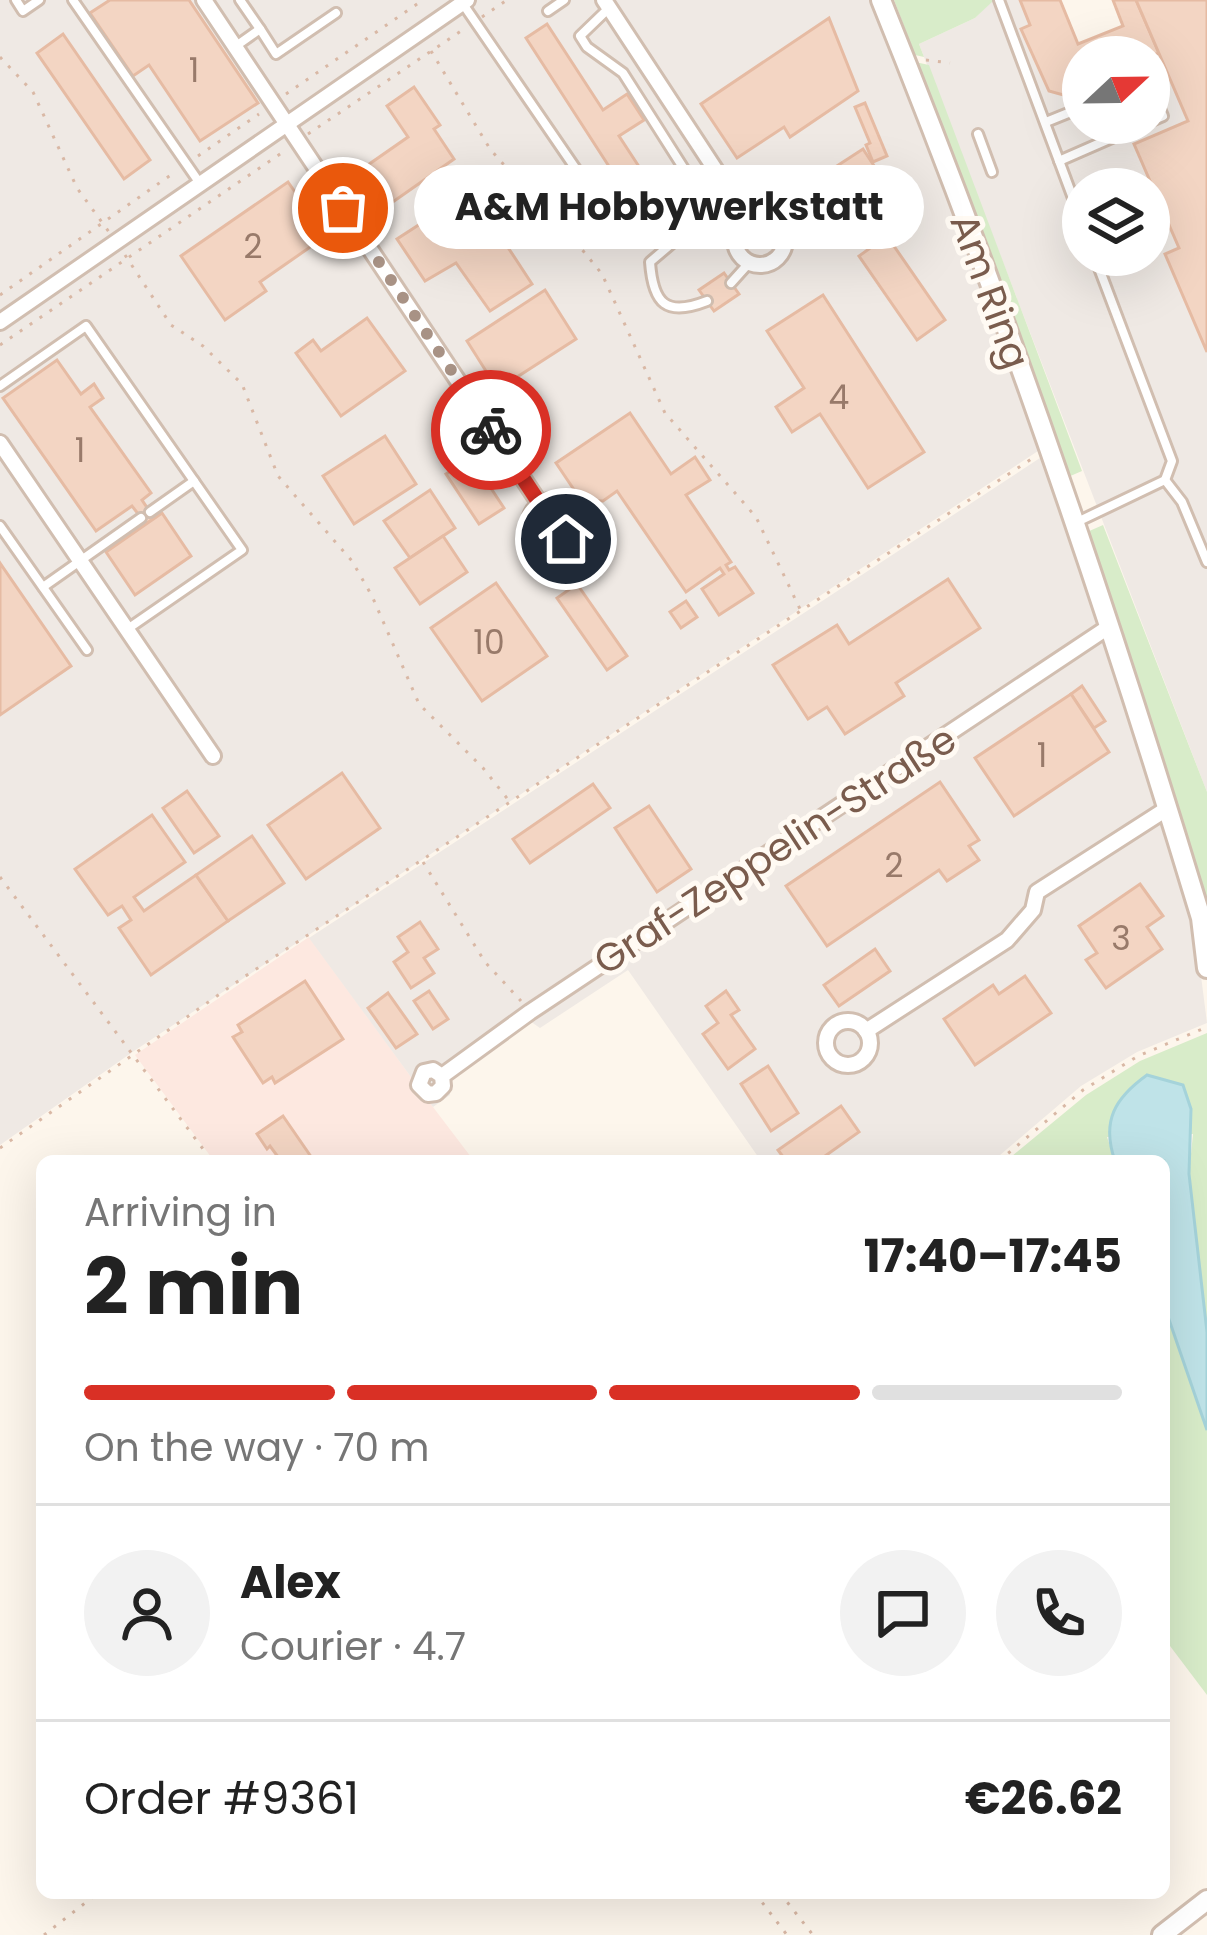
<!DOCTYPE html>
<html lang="en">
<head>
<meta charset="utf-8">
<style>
  body { margin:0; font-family:Poppins,sans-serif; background:#f2f2f2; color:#222; height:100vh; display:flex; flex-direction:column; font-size:45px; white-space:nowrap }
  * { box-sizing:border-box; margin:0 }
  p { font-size:39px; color:#767676 }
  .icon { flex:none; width:66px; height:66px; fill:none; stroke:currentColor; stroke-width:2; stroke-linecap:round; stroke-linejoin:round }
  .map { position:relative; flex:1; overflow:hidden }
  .side { position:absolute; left:36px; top:1155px; width:1134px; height:744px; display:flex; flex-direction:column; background:#fff; border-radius:18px; box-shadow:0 12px 48px #0002 }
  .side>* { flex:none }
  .needle { width:78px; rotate:68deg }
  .controls { position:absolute; left:1062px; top:36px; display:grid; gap:24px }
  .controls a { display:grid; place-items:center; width:108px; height:108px; border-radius:50%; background:#fff; box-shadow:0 12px 48px #0002; font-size:60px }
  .pin { position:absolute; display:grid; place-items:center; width:102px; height:102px; color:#fff; margin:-51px; border:6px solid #fff; border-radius:50%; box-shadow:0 3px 12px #0007 }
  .courier { position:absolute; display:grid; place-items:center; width:120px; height:120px; margin:-60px; border:9px solid #d93025; border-radius:50%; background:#fff; color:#222; box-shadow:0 3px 15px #0007 }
  .bubble { position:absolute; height:84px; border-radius:42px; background:#fff; box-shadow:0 12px 48px #0002; font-size:39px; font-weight:700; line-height:84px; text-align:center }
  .summary em { font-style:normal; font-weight:700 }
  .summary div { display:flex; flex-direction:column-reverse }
  .summary { display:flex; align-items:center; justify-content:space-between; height:204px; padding:0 48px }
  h1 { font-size:78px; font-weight:700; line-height:90px }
  .bar { display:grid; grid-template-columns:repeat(4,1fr); gap:18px 12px; align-content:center; height:144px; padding:0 48px }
  .bar i { height:15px; border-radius:9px; background:#e0e0e0 }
  .bar .selected { background:#d93025 }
  .bar p { grid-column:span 4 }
  .line { display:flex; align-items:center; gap:30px; padding:0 48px; border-top:3px solid #e0e0e0 }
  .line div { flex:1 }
  .round { display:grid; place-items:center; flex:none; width:126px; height:126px; border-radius:63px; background:#f2f2f2 }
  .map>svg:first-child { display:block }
  .commercial { fill:#fde8e0 }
  .industrial { fill:#efe9e4; fill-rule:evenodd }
  .green { fill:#d8ecc9 }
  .water { fill:#bfe3e8; stroke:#a5d3da; stroke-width:3 }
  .building { fill:#f3d5c3; stroke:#e6bba3; stroke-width:3 }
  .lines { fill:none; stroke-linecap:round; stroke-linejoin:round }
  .service-casing { stroke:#d1beb0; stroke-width:14 }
  .minor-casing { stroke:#d1beb0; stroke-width:20 }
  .tertiary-casing { stroke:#d1beb0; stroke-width:24 }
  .path { stroke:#d9b8a5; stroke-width:3; stroke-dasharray:3 9; stroke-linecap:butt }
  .service { stroke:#fff; stroke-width:8 }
  .minor { stroke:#fff; stroke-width:14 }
  .tertiary { stroke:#fff; stroke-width:18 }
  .done { stroke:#a89285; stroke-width:12; stroke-dasharray:0 21.6 }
  .route { stroke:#d93025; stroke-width:15 }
  .labels { text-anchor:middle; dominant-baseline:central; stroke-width:10; stroke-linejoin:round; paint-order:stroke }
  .number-label { font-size:33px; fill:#987a6a }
  .street-label { font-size:39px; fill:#7a5c4d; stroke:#fffaf3 }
</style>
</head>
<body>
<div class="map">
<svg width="1207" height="1935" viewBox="0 0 1207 1935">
  <rect width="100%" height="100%" fill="#fdf6ec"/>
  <!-- commercial -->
  <path class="commercial" d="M309,937L433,1107L474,1161H214L135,1055Z"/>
  <!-- industrial -->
  <g class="industrial">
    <path d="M0,0H877L1044,447L134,1051L0,1145Z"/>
    <path d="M993,0H1020L1030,25L1021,30L1049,91L1074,98L1083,94V123H1149V57L1158,53L1207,0V792L919,44L975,18ZM1083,189H1149V255H1083Z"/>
    <path d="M1046,454L1194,921L1207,1023L1137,1052L1081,1086L993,1161H761L628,970L540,1028L527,1019L447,1074L450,1095L433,1107L309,938Z"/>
  </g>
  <!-- green -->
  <g class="green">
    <path d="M894,0H993V1L975,18L919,44L924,57L915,55Z"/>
    <path d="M915,62L929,65L1082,471L1068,477Z"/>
    <path d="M1103,525L1207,792V921L1176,804L1087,532Z"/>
    <path d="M1207,1033V1332L1189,1174L1193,1134L1107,1137L1115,1161H1006L1086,1095L1140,1061Z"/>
    <path d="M1164,1305L1207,1430V1695L1164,1638Z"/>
  </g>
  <!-- water -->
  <path class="water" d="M1147,1075L1183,1085L1191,1109L1189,1174L1207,1332V1430L1164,1305V1161H1115C1101,1121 1115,1098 1147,1075Z"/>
  <!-- building -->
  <g class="building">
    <path d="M110,0H189L258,103L200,141L149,65L133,76L90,13Z"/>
    <path d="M1020,0H1060L1078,44L1123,26L1113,0H1136L1159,53L1149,57H1083V94L1074,98L1049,91L1021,29L1030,25Z"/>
    <path d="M1136,0H1207V352L1165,254L1179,248L1134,144L1188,121Z"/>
    <path d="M829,18L858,91L790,137L784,127L737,158L701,104Z"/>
    <path d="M547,24L603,110L627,94L644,120L619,136L653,188L632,202L526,38Z"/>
    <path d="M63,34L150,160L124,179L37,53Z"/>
    <path d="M414,87L440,125L434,129L454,159L380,211L355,174L408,137L387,106Z"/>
    <path d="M865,103L887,156L873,162L866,145L870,143L855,107Z"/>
    <path d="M863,149L888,187L809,239L783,201Z"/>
    <path d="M288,182L326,236L260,282L266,291L225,320L181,256Z"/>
    <path d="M471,191L532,284L490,311L456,263L425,281L397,239Z"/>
    <path d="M887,236L945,320L917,340L859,256Z"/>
    <path d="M724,273L739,294L714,311L699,290Z"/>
    <path d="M545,290L576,339L514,379L528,402L505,416L491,395L498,390L467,341Z"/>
    <path d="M823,295L924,452L868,488L820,414L792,432L776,407L804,388L767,331Z"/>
    <path d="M367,318L405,371L341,416L296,353L313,340L321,351Z"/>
    <path d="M57,360L81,394L94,384L103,398L90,407L151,493L142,500L154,518L146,524L132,506L96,531L3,398Z"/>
    <path d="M630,413L671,474L695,457L710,480L686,495L731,562L726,565L729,570L735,567L753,593L719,615L702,589L724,574L720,568L686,592L617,491L603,501L581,500L556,463Z"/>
    <path d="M385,436L416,484L354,524L323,476Z"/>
    <path d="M471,458L504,508L479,524L446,474Z"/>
    <path d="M430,490L455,528L410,558L384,521Z"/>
    <path d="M162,513L191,556L135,595L106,552Z"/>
    <path d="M443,536L467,572L420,604L395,568Z"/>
    <path d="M0,563L71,666L0,715Z"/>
    <path d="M948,579L980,628L896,683L904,696L845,734L827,707L808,719L773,665L837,625L849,644Z"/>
    <path d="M496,583L547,656L482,701L431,628Z"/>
    <path d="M577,584L627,656L607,670L557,598Z"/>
    <path d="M686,601L697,617L681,628L670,612Z"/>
    <path d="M1082,686L1105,721L1094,728L1071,694Z"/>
    <path d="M1071,694L1109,752L1014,816L975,758Z"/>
    <path d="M342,773L380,828L306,879L268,825Z"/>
    <path d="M940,782L979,840L969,846L979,860L947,881L939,870L827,946L786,886Z"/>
    <path d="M593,784L610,808L530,863L513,839Z"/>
    <path d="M187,791L219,836L194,853L163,808Z"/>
    <path d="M649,806L691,869L657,892L615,828Z"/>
    <path d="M152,815L185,862L134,897L144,911L196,875L228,921L151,975L119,928L131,920L122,906L108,915L75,869Z"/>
    <path d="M252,836L284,883L228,921L196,875Z"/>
    <path d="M1140,884L1163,916L1147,927L1162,949L1106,988L1086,960L1097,953L1079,926Z"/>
    <path d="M420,922L438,949L424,958L434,973L411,988L394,962L408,952L398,937Z"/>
    <path d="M875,949L890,971L839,1006L824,985Z"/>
    <path d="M1025,976L1051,1013L975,1065L944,1019L993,985L999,994Z"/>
    <path d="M305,981L343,1039L275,1083L272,1077L263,1083L233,1037L242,1032L238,1025Z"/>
    <path d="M429,991L448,1019L433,1029L414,1001Z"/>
    <path d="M726,991L739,1010L731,1015L755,1049L728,1069L703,1034L718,1023L706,1006Z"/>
    <path d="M388,993L417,1034L396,1048L368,1008Z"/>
    <path d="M768,1066L798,1113L771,1131L741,1084Z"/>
    <path d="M841,1106L859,1132L818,1161H786L778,1150Z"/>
    <path d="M283,1116L314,1161H281L270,1146L267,1149L257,1134Z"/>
  </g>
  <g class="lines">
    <defs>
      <g id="service">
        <path d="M16,0L23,11L39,0"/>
        <path d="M73,0L201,185"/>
        <path d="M240,0L260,29"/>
        <path d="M999,0L1083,225"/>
        <path d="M463,4L617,229L691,180L623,73L587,47L580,36L608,9"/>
        <path d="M548,11L564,0"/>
        <path d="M236,46L260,29L276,54L336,13"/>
        <path d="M1149,83L1163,116L1149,122"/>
        <path d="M1046,122L1083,107"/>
        <path d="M978,134L992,172"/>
        <path d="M1059,161L1146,123"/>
        <path d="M731,283L749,263"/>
        <path d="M707,301C666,317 653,304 650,262L690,228L736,204"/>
        <path d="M0,386L86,326L242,550L129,628"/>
        <path d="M1165,480L1182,502L1207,562"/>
        <path d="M150,512L194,481"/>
        <path d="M1075,523L1165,480L1172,461L1094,255"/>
        <path d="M0,526L87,650"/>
        <path d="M43,587L141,518"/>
      </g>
      <g id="minor">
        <path d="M204,0L540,504"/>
        <path d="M604,0L747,218"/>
        <circle cx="760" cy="240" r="25"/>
        <path d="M0,322L467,0"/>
        <path d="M0,443L213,756"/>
        <circle cx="552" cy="523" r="22"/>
        <circle cx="848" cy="1043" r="22"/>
        <path d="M866,1031L1007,940L1033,910L1037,892L1168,808"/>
        <path d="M442,1076L433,1070L424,1072L419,1085L428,1094L436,1093L443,1086L442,1076L530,1012L1110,626"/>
      </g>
      <g id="tertiary">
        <path d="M881,0C1002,299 1108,609 1201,918L1207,968"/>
        <path d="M1162,1935L1207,1900"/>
      </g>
    </defs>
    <!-- service casing -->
    <use href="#service" class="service-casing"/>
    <!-- minor casing -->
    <use href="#minor" class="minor-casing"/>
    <!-- tertiary casing -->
    <use href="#tertiary" class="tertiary-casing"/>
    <!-- path -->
    <g class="path">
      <path d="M482,17L507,0"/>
      <path d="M431,51L490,149L527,191L548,208L602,274L665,413L756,517L800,609"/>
      <path d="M0,57L33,92L77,188L109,232"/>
      <path d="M926,60L950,63"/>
      <path d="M286,94L423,0"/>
      <path d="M308,134L464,29"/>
      <path d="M198,156L259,114"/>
      <path d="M125,255L171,325L203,346L242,384L278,476L352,561L372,596L419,704L483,768L510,802"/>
      <path d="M0,295L175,172"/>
      <path d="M0,345L286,150"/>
      <path d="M423,862L485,962L521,1001"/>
      <path d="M0,877L212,1161"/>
      <path d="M0,1148L244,977L1036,456"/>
      <path d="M999,1161L1083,1090L1138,1056L1207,1027"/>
      <path d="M755,1893L787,1935"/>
      <path d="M780,1893L813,1935"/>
      <path d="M44,1935L98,1893"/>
    </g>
    <!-- service -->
    <use href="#service" class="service"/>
    <!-- minor -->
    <use href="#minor" class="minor"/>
    <!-- tertiary -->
    <use href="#tertiary" class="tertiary"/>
  </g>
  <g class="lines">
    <!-- done -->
    <path class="done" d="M343,208L491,430"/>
    <!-- route -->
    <path class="route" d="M491,430L540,504L561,503C575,512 577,526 566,539"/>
  </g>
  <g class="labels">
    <!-- number labels -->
    <g class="number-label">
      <text x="194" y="70">1</text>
      <text x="253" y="246">2</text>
      <text x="839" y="397">4</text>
      <text x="80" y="450">1</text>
      <text x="489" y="642">10</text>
      <text x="1042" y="755">1</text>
      <text x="894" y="865">2</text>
      <text x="1121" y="938">3</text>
    </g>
    <!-- street labels -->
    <g class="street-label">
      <text transform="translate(990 291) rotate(70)">Am Ring</text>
      <text transform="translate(775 850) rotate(-33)">Graf-Zeppelin-Straße</text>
    </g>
  </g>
</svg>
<div class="controls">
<a><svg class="needle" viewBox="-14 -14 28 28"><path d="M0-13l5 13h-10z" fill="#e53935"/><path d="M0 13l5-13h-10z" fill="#767676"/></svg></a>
<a><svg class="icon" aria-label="layers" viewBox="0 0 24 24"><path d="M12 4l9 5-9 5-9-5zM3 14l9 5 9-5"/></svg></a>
</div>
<div class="pin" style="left:343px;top:208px;background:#ea580c"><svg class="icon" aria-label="bag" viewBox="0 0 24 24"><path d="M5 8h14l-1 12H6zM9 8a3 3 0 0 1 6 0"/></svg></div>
<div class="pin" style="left:566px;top:539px;background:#1f2937"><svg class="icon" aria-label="home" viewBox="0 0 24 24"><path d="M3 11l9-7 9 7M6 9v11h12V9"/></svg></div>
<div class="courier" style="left:491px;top:430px"><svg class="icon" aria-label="bike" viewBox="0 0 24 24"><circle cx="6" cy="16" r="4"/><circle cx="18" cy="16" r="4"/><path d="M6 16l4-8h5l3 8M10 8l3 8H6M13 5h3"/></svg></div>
<div class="bubble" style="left:414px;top:165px;width:510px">A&amp;M Hobbywerkstatt</div>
<section class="side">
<div class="summary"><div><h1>2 min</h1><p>Arriving in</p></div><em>17:40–17:45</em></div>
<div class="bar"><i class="selected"></i><i class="selected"></i><i class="selected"></i><i></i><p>On the way · 70 m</p></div>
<div class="line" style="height:216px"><a class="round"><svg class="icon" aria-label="person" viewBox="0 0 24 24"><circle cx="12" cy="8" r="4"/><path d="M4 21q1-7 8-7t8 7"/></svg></a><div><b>Alex</b><p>Courier · 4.7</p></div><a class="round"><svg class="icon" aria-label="chat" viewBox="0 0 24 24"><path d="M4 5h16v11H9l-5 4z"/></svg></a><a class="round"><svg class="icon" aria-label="phone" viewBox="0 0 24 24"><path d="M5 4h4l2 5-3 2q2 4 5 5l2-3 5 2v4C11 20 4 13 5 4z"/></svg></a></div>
<div class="line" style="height:156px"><div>Order #9361</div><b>€26.62</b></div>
</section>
</div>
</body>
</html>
